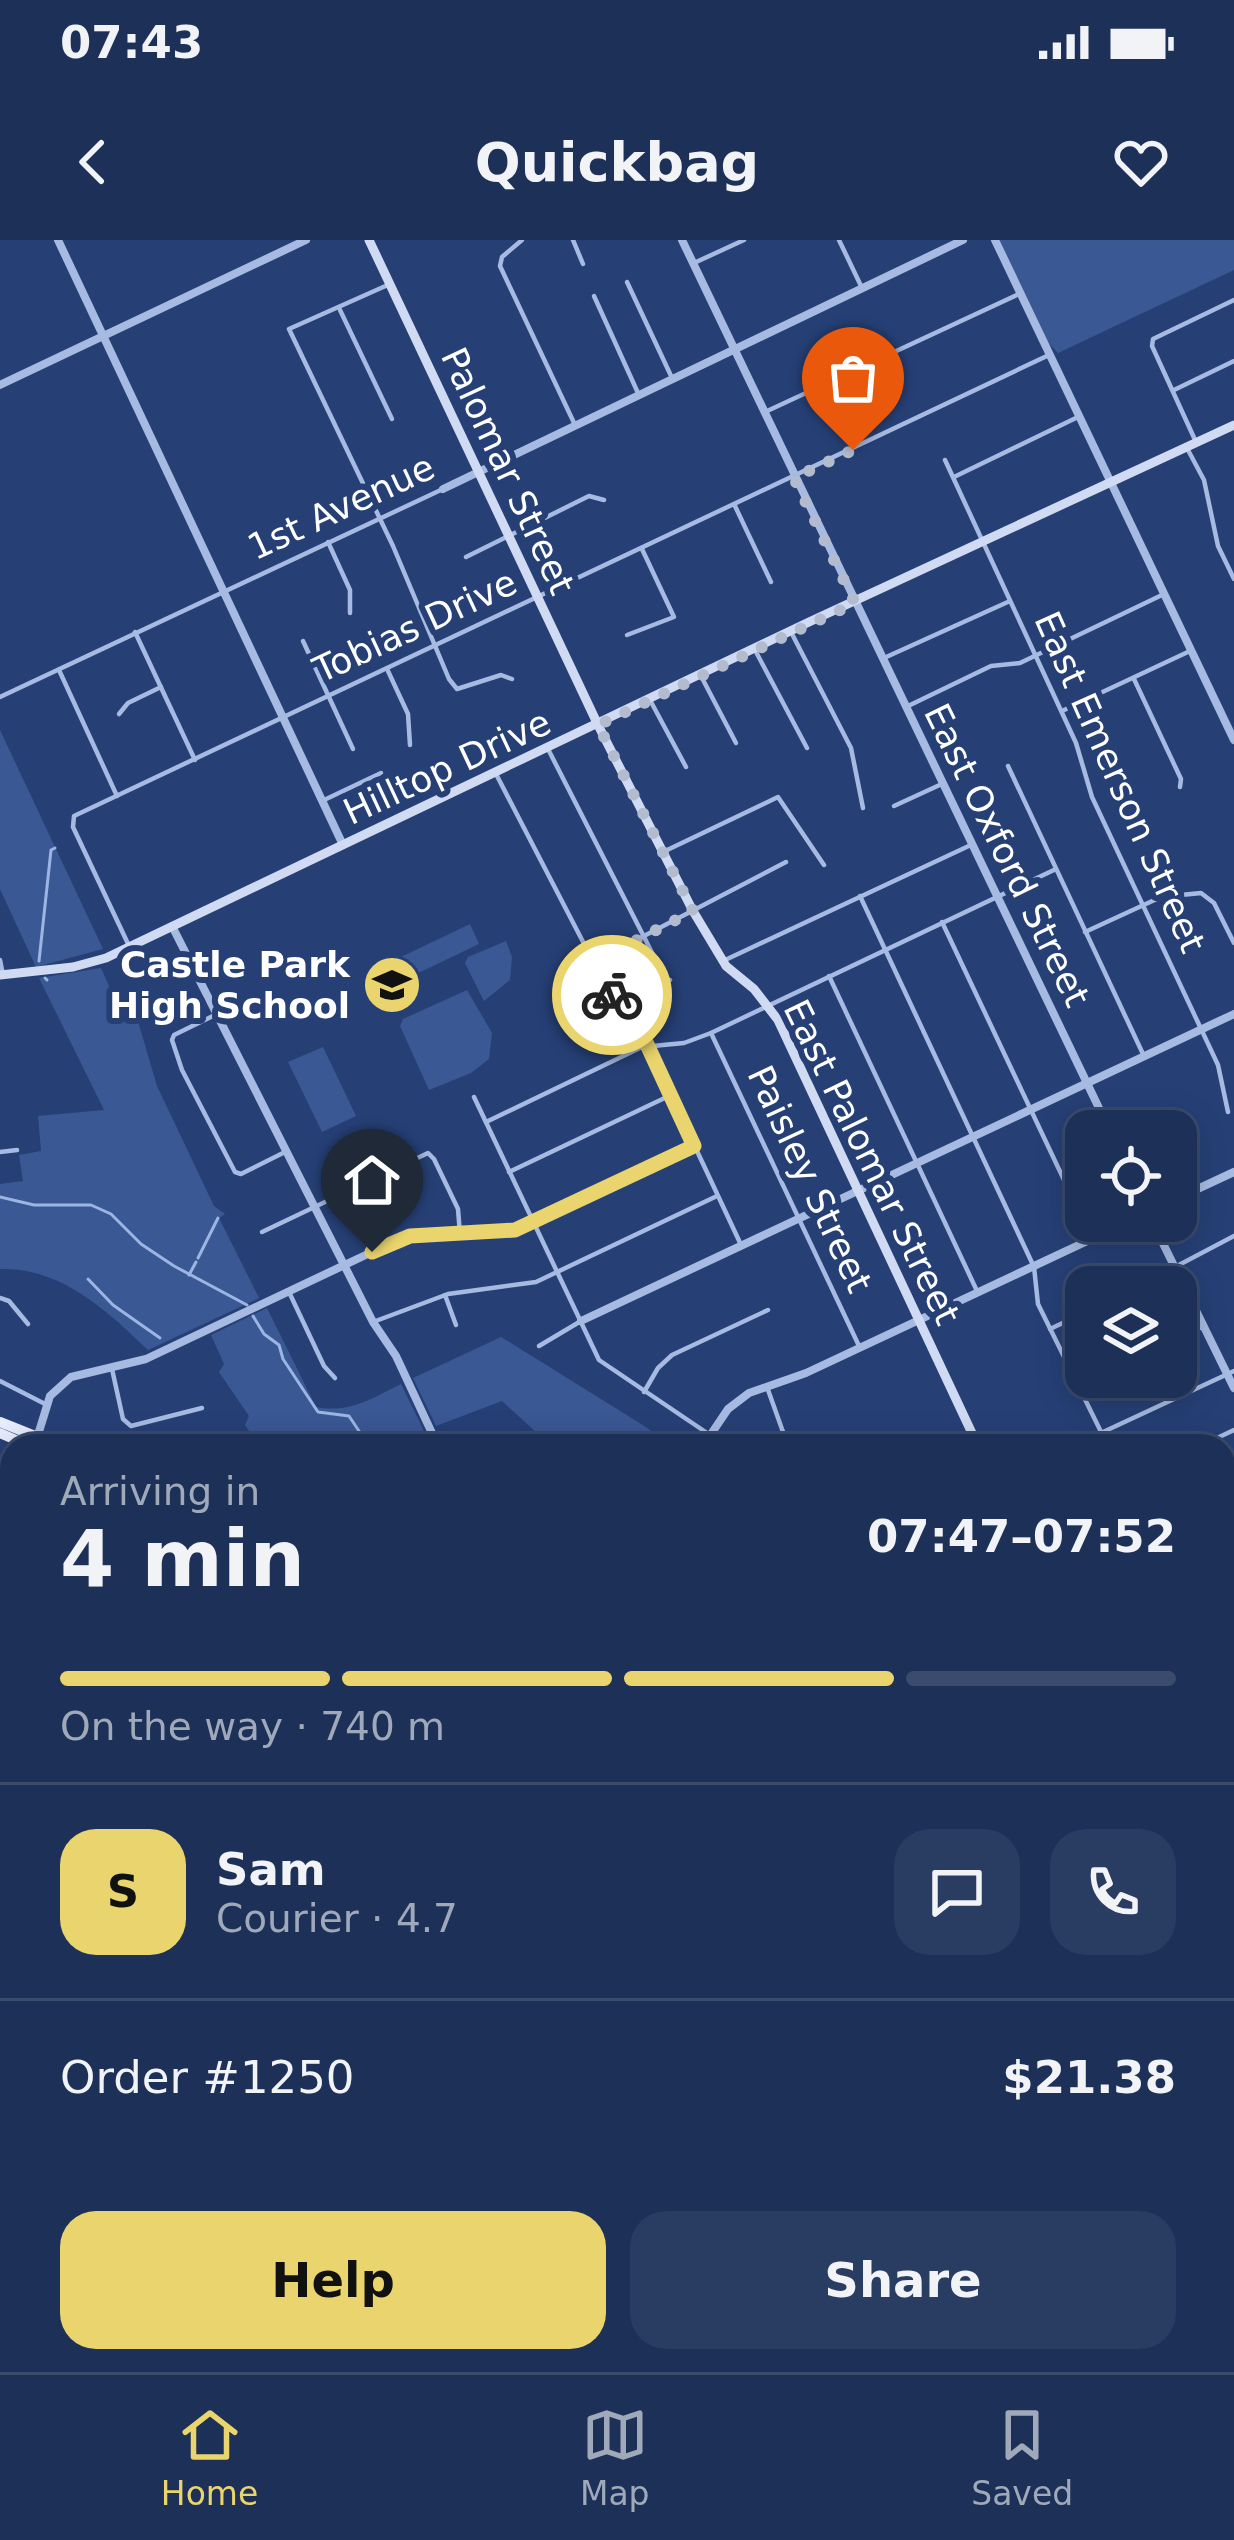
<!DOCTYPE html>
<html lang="en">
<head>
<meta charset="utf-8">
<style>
  body { margin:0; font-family:"DejaVu Sans",sans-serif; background:#293c61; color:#f1f3f6; height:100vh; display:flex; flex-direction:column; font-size:45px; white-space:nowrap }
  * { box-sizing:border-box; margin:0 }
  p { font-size:39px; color:#a0a9ba }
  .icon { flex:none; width:66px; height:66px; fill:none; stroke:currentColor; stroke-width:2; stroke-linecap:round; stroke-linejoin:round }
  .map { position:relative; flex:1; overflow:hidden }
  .drawer { position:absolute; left:0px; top:1194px; width:1236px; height:939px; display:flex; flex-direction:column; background:#1c3058; border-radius:36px 36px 0 0; box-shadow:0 6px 30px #0003,0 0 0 3px #3a4b6e }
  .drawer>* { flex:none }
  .tools { position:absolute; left:1065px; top:870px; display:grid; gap:24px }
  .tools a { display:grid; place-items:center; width:132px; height:132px; border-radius:24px; background:#1c3058; box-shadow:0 6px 30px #0003,0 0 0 3px #3a4b6e; font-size:60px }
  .pin { position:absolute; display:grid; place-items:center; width:102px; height:102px; color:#fff; margin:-123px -51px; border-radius:50% 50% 50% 0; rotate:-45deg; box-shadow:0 0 12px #0007 }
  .pin .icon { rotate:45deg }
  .courier { position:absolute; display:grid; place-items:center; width:120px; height:120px; margin:-60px; border:9px solid #ead46d; border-radius:50%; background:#fff; color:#222; box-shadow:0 3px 15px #0007 }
  .headline em { font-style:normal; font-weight:600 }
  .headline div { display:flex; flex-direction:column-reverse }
  .headline { display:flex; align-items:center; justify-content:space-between; height:204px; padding:0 60px }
  h1 { font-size:78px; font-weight:600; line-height:90px }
  .bar { display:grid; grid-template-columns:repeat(4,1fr); gap:18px 12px; align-content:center; height:144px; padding:0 60px }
  .bar i { height:15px; border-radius:9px; background:#3a4b6e }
  .bar .current { background:#ead46d }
  .bar p { grid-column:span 4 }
  .line { display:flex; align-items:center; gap:30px; padding:0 60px; border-top:3px solid #3a4b6e }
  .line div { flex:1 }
  .round { display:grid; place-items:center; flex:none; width:126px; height:126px; border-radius:36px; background:#293c61 }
  .primary-button { display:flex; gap:24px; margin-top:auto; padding:24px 60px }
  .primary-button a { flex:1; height:138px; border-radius:36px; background:#ead46d; color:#111; font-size:48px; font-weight:600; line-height:138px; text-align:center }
  .primary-button a+a { background:#293c61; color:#f1f3f6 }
  .status { display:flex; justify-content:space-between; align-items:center; height:84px; padding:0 60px; background:#1c3058; direction:ltr }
  .status svg { height:33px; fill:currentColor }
  header { display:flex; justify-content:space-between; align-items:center; height:156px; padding:0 60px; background:#1c3058; font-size:54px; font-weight:600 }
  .tabs { display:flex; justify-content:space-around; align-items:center; height:168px; border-top:3px solid #3a4b6e; background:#1c3058; font-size:33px; color:#a0a9ba }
  .tabs a { display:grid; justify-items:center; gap:6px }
  .tabs .current { color:#ead46d }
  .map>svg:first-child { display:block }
  .green { fill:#3a5894 }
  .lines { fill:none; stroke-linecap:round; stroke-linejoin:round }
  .stream { stroke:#9cb5e3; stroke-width:3 }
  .minor { stroke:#a7bbe2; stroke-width:4.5 }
  .tertiary { stroke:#a7bbe2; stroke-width:8 }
  .secondary { stroke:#d0dbf3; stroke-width:9 }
  .primary { stroke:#e6ecfb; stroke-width:10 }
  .motorway { stroke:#fff; stroke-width:14 }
  .done { stroke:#b3bccf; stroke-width:12; stroke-dasharray:0 21.6 }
  .route { stroke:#ead46d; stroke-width:15 }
  .labels { text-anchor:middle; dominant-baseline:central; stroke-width:12; stroke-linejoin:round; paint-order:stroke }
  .street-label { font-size:36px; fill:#fff; stroke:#264076 }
  .poi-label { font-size:36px; font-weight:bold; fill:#fff; stroke:#264076; text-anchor:end }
</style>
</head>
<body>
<div class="status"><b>07:43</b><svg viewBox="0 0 49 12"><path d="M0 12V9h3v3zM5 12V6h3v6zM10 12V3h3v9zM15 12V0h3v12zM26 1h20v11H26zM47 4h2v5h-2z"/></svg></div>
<header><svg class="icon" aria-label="back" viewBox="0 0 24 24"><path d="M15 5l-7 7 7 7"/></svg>Quickbag<svg class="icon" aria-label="heart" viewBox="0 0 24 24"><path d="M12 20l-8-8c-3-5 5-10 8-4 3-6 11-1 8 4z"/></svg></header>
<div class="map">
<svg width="1234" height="2132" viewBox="0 0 1234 2132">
  <rect width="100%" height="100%" fill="#264076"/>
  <!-- green -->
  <g class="green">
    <path d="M994,0H1234V30L1058,113L1035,89Z"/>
    <path d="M0,490L103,709L36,727L0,649Z"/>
    <path d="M470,684L479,704L410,737L401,717Z"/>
    <path d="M506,701L512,717L510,740L484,761L465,723L468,717Z"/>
    <path d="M101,728L125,782L137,778L157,846L214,966L225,974L219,978L259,1058L148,1110C107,1071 61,1027 0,1029V944L23,941L19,915L41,911L38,876L104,870L39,738Z"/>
    <path d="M467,750L492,793L489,819L471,833L429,850L400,786L403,779Z"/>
    <path d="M323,807L356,876L322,892L288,822Z"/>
    <path d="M267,1068L316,1167C351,1174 376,1156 401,1144L425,1193L409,1206H259L245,1185L249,1176L219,1132L224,1124L211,1095Z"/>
    <path d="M501,1097L646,1187L670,1206H551L502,1161L436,1186L413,1138Z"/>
    <path d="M1234,1753V1922L1224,1926V1756Z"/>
  </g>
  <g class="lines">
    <!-- stream -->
    <g class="stream">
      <path d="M39,721L51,610L55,608"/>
      <path d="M45,738L47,740"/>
      <path d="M0,957L34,965H91L111,974L141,1004L174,1026L247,1065"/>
      <path d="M198,1018L218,978"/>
      <path d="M189,1035L196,1022"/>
      <path d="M88,1039L113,1065L160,1098"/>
      <path d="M253,1076L264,1094L279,1105L283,1119L318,1172L349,1176L369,1206"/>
    </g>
    <!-- minor -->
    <g class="minor">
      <path d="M522,0L502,17L500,26L575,185"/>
      <path d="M573,0L583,24"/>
      <path d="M839,0L862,48"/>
      <path d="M694,23L744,0"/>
      <path d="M627,42L672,138"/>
      <path d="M390,44L289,89L393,306L449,439L457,449L501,435L512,439"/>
      <path d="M594,56L638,153"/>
      <path d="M340,70L392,179"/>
      <path d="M1174,150L1234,121"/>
      <path d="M765,172L1021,53"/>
      <path d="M1196,202L1152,106L1153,99L1234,60"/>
      <path d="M1188,210L1204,240L1218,306L1234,339"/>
      <path d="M945,220L1076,503L1092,557L1218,825L1228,872"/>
      <path d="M954,237L1078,177"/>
      <path d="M735,266L771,342"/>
      <path d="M328,302L350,350V373"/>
      <path d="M466,317L589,256L604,260"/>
      <path d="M135,392L195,520"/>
      <path d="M791,392L851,508L863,568"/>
      <path d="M627,395L674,377L642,309"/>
      <path d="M303,401L353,509"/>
      <path d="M755,410L807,508"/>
      <path d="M884,418L1010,361"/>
      <path d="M59,430L117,556"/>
      <path d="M388,431L408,474L410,505"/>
      <path d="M701,436L736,503"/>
      <path d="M1134,439L1181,539L1180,547"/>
      <path d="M0,457L443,249"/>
      <path d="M650,460L686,527"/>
      <path d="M906,467L991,426L1020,423L1162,355"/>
      <path d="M1062,471L1190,411"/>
      <path d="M119,474L128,463L161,447"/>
      <path d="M548,509L665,738L670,740"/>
      <path d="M1008,526L1143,814"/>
      <path d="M496,534L609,752L638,785L742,1007"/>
      <path d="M322,561L381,533"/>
      <path d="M894,566L944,543"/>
      <path d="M663,612L778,557L824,625"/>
      <path d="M860,656L1034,1027L1038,1064L1108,1206"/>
      <path d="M942,682L1091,997"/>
      <path d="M1085,692L1161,657L1201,653L1214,663L1234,703"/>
      <path d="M130,708L73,587L74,576L1049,115"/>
      <path d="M0,720L3,735"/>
      <path d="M723,721L973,604"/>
      <path d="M569,735L786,622"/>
      <path d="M829,736L977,1051"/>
      <path d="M217,774L174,795L172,800L182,830L235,932L241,934L287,911"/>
      <path d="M711,793L860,1108"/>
      <path d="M474,857L599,1120L710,1195"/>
      <path d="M486,882L642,807L684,803L711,793L1056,629"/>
      <path d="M1147,891L1172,880"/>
      <path d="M0,912L17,910"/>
      <path d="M509,932L671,855"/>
      <path d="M262,992L428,913L434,919L458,969L460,994"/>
      <path d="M374,1011L410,996L515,990L694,906"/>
      <path d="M1137,1047L1234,996"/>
      <path d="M289,1052L324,1126L335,1138"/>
      <path d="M445,1055L456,1085"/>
      <path d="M0,1058L9,1061L28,1084"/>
      <path d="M373,1082L448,1054L536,1042L717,956"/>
      <path d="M1050,1089L1086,1072"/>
      <path d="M1176,1099L1204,1086"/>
      <path d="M539,1106L581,1081"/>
      <path d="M112,1129L123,1179L131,1186L202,1168"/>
      <path d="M0,1141L47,1165"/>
      <path d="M767,1147L788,1206"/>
      <path d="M1079,1148L1098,1137"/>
      <path d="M644,1152L658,1128L672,1115L768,1070"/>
      <path d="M502,1198L510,1206"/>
      <path d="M1073,1206L1234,1131"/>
      <path d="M1200,1206L1234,1190"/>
      <path d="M0,1234L12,1238"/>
      <path d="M1224,1252L1234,1248"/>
      <path d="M0,1472L12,1471"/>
      <path d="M1224,1503L1234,1498"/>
      <path d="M0,1535L12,1532"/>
      <path d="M1224,1583L1234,1571"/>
      <path d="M1224,1679L1234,1674"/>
      <path d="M1224,1724L1232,1740"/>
      <path d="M0,1894L12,1892"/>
      <path d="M1224,1934L1234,1927"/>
      <path d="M11,1962L12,1958"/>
      <path d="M1224,2009L1234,2010"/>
      <path d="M0,2083L12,2081"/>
      <path d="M88,2121L92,2132"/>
      <path d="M160,2121L161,2132"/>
      <path d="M524,2121L543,2132"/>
      <path d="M567,2121L577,2132"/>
      <path d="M662,2121L667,2132"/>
      <path d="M898,2121L900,2132"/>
      <path d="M946,2121L947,2132"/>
      <path d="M1008,2121V2132"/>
      <path d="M853,2127L858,2121"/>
      <path d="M248,2132L249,2121"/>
      <path d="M388,2132V2121"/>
      <path d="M543,2132L554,2121"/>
      <path d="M1113,2132V2121"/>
      <path d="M1205,2132L1206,2121"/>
    </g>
    <!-- tertiary -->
    <g class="tertiary">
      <path d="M58,0L343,605"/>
      <path d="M682,0L1110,891"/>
      <path d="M995,0L1234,500"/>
      <path d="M0,145L306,0"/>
      <path d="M443,249L963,0"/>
      <path d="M172,686L373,1082L396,1116L438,1206"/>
      <path d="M1176,959L1234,932"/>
      <path d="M1152,981L1234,1148"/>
      <path d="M581,1081L1234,774"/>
      <path d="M37,1198L50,1156L71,1137L146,1119L372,1012"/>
      <path d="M703,1206L728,1169L749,1153L806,1133L1130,981"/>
      <path d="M0,1269L12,1263"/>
      <path d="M1224,1369L1234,1364"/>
      <path d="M0,1676H12"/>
      <path d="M1224,1747L1234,1743"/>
      <path d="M0,1828L12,1826"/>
    </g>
    <!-- secondary -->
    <g class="secondary">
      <path d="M369,0L598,485L693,671L726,726L754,749L778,780L978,1206"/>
      <path d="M0,735L73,727L106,718L809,382L1234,185"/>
      <path d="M1153,2132V2121"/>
      <path d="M1163,2132L1164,2121"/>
    </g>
    <!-- primary -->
    <g class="primary">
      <path d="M0,1182L60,1206"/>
      <path d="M0,1193L30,1206"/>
      <path d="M604,2121L611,2132"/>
      <path d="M616,2121L623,2132"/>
    </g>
    <!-- motorway -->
    <g class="motorway">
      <path d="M1224,1414L1234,1410"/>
      <path d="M1224,1436L1234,1431"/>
      <path d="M0,1730L12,1728"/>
      <path d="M0,1752L12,1751"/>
    </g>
  </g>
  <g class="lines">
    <!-- done -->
    <path class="done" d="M612,755L593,723L693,671L598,485L855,363L794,238L853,210"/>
    <!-- route -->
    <path class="route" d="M372,1012L410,996L515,990L694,906L638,785L612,755"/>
  </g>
  <!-- icons -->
  <defs>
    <symbol id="school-disc" viewBox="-11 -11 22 22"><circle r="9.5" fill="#ead46d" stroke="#264076"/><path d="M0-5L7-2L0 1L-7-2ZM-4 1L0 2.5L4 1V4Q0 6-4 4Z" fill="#111"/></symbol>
  </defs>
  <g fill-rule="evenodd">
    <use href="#school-disc" x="359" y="712" width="66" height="66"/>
  </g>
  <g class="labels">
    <!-- street labels -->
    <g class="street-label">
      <text transform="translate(508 231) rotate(65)">Palomar Street</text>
      <text transform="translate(341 267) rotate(-25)">1st Avenue</text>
      <text transform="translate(415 386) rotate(-25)">Tobias Drive</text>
      <text transform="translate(447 527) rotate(-25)">Hilltop Drive</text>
      <text transform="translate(1120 542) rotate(66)">East Emerson Street</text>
      <text transform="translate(1007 615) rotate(64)">East Oxford Street</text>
      <text transform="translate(872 922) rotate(64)">East Palomar Street</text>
      <text transform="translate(810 939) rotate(65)">Paisley Street</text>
    </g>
    <!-- poi labels -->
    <g class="poi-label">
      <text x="350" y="724">Castle Park<tspan x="350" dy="41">High School</tspan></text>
    </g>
  </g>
</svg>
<div class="tools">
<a><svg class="icon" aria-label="locate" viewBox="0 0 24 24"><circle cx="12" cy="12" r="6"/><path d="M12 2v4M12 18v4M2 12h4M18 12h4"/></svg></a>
<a><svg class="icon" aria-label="layers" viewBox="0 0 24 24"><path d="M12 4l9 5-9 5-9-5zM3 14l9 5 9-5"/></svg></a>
</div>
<div class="pin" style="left:853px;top:210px;background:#ea580c"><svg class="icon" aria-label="bag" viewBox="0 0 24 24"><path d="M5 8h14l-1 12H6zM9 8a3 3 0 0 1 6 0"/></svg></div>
<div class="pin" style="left:372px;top:1012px;background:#1f2937"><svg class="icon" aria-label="home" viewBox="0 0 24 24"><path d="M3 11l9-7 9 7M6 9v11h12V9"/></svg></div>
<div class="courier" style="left:612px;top:755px"><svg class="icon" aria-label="bike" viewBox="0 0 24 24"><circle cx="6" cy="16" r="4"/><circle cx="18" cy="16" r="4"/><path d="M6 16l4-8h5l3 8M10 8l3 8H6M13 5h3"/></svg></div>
<section class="drawer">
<div class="headline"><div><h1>4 min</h1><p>Arriving in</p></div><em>07:47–07:52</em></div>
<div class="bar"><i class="current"></i><i class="current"></i><i class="current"></i><i></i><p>On the way · 740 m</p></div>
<div class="line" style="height:216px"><b class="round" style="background:#ead46d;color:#111">S</b><div><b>Sam</b><p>Courier · 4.7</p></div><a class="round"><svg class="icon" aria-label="chat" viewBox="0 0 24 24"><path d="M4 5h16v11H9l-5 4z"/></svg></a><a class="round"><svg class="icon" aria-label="phone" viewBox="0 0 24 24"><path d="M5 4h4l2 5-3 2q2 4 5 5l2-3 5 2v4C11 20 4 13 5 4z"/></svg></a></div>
<div class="line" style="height:156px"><div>Order #1250</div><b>$21.38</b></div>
<div class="primary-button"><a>Help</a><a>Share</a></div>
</section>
</div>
<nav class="tabs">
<a class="current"><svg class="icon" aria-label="home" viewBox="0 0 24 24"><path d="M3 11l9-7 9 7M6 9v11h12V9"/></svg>Home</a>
<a><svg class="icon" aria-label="map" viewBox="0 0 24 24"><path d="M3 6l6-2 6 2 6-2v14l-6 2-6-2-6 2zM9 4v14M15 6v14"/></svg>Map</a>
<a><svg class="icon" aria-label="saved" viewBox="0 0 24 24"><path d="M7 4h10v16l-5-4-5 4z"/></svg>Saved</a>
</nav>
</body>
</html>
